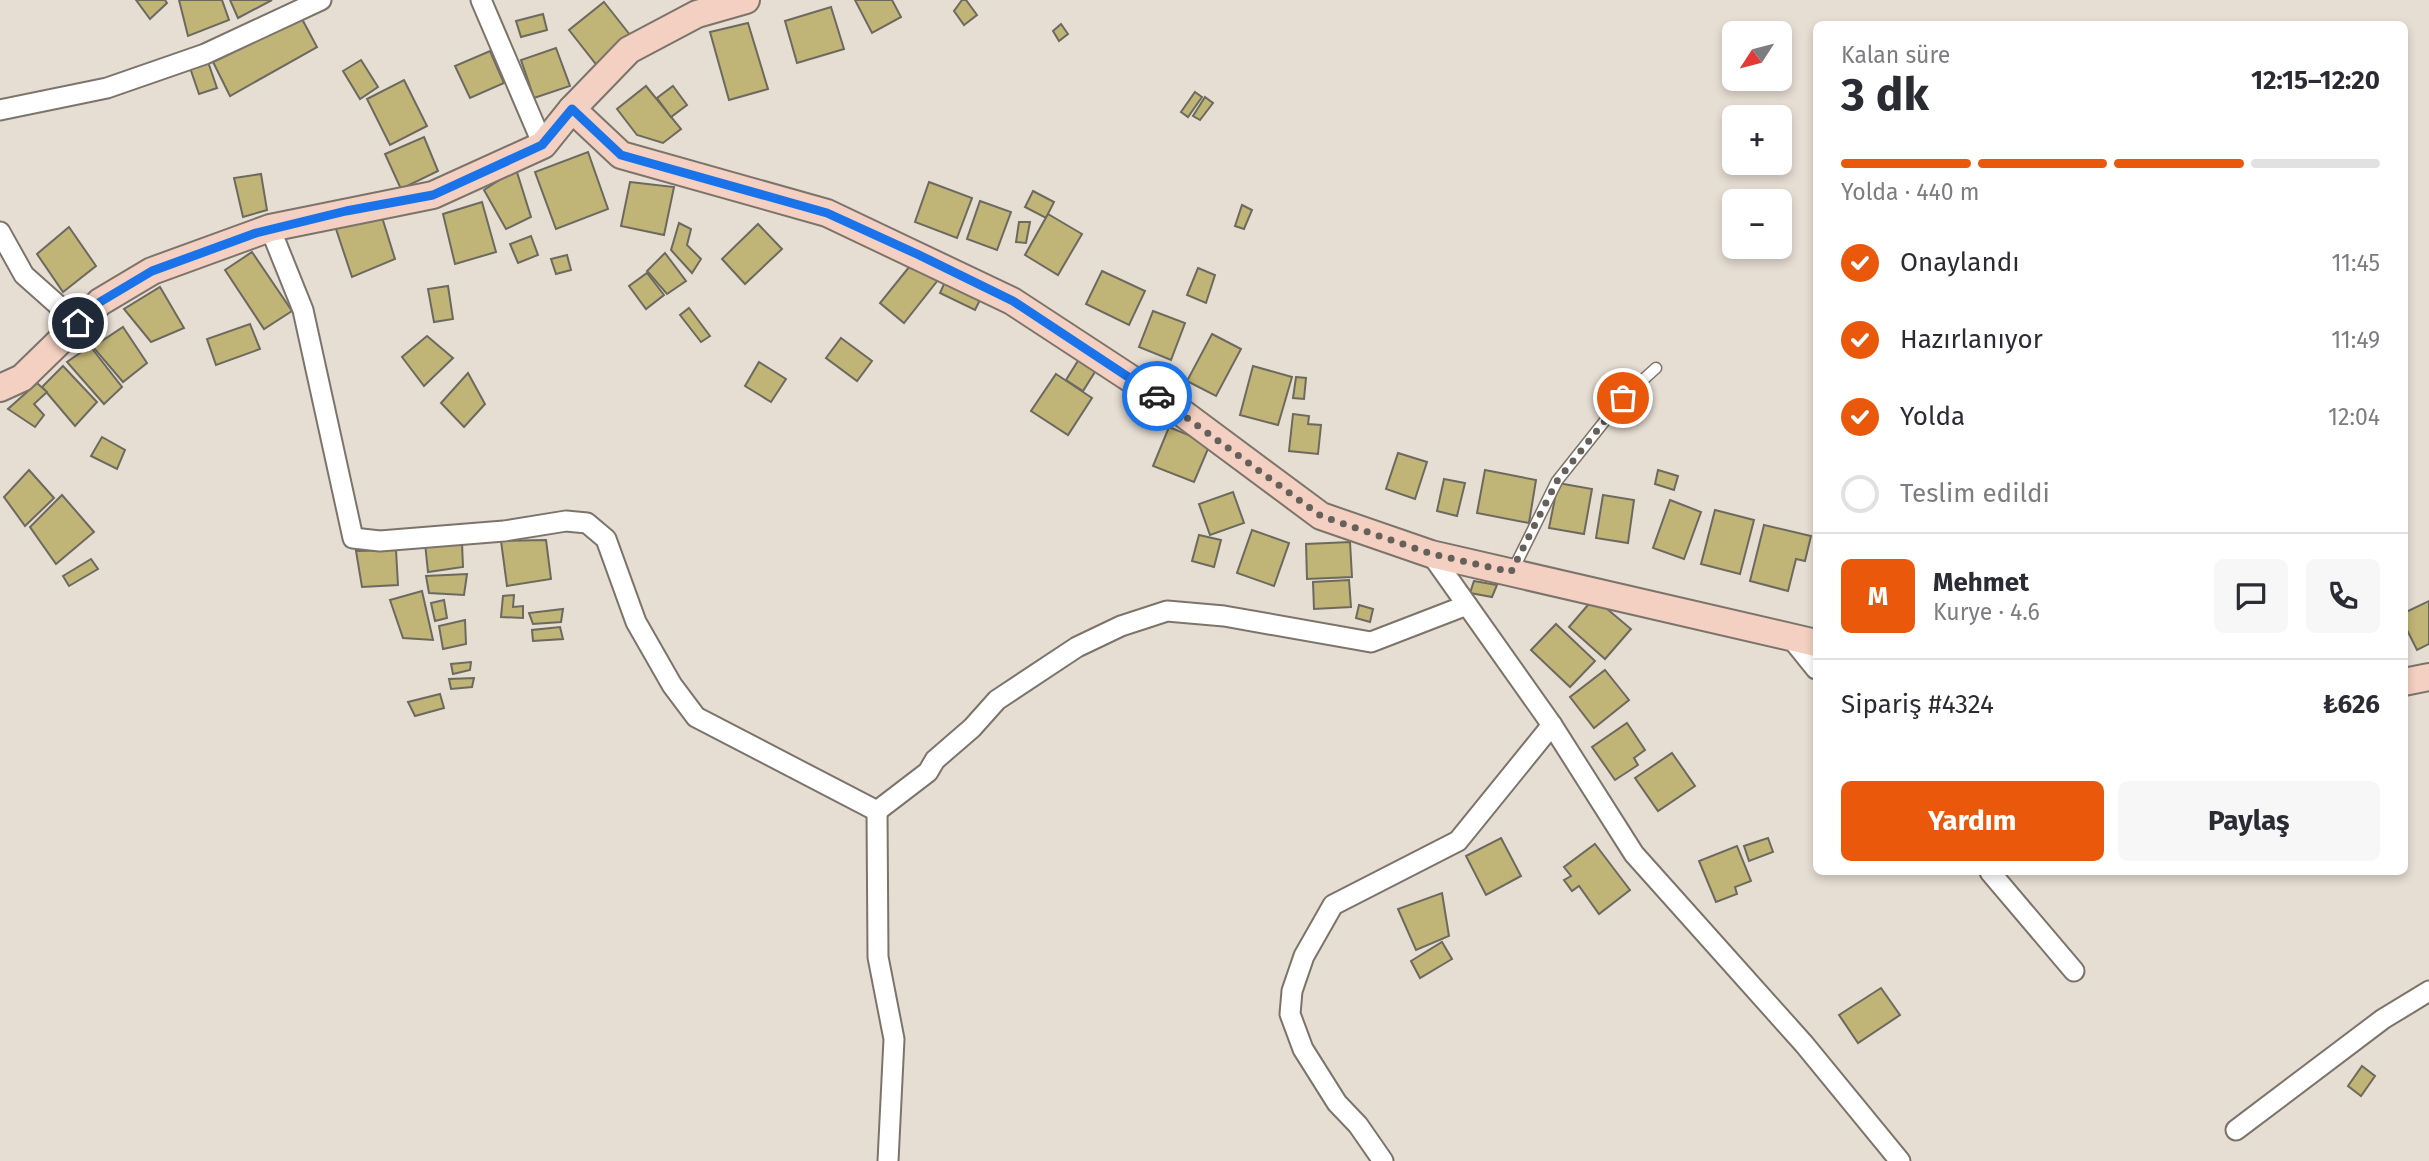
<!DOCTYPE html>
<html lang="tr">
<head>
<meta charset="utf-8">
<style>
  body { margin:0; font-family:"Fira Sans",sans-serif; background:#f7f7f7; color:#2b2b33; height:100vh; display:flex; flex-direction:column; font-size:26px; white-space:nowrap }
  * { box-sizing:border-box; margin:0 }
  p { font-size:23px; color:#7c7c81 }
  .icon { flex:none; width:38px; height:38px; fill:none; stroke:currentColor; stroke-width:2; stroke-linecap:round; stroke-linejoin:round }
  .map { position:relative; flex:1; overflow:hidden }
  .panel { position:absolute; left:1813px; top:21px; width:595px; height:854px; display:flex; flex-direction:column; background:#fff; border-radius:10px; box-shadow:0 4px 10px #0003 }
  .panel>* { flex:none }
  .needle { width:46px; rotate:234deg }
  .tools { position:absolute; left:1722px; top:21px; display:grid; gap:14px }
  .tools a { display:grid; place-items:center; width:70px; height:70px; border-radius:10px; background:#fff; box-shadow:0 4px 10px #0003; font-size:35px }
  .pin { position:absolute; display:grid; place-items:center; width:60px; height:60px; color:#fff; margin:-30px; border:4px solid #fff; border-radius:50%; box-shadow:0 2px 7px #0007 }
  .courier { position:absolute; display:grid; place-items:center; width:70px; height:70px; margin:-35px; border:5px solid #1a73e8; border-radius:50%; background:#fff; color:#222; box-shadow:0 2px 9px #0007 }
  .headline em { font-style:normal; font-weight:700 }
  .headline div { display:flex; flex-direction:column-reverse }
  .headline { display:flex; align-items:center; justify-content:space-between; height:119px; padding:0 28px }
  h1 { font-size:46px; font-weight:700; line-height:52px }
  .bar { display:grid; grid-template-columns:repeat(4,1fr); gap:10px 7px; align-content:center; height:84px; padding:0 28px }
  .bar i { height:9px; border-radius:5px; background:#e1e1e2 }
  .bar .on { background:#ea580c }
  .bar p { grid-column:span 4 }
  .line { display:flex; align-items:center; gap:18px; padding:0 28px; border-top:2px solid #e1e1e2 }
  .line div { flex:1 }
  .round { display:grid; place-items:center; flex:none; width:74px; height:74px; border-radius:10px; background:#f7f7f7 }
  ol { padding:0 28px; list-style:none }
  li { display:flex; align-items:center; gap:21px; height:77px }
  li p { margin-inline-start:auto }
  li .icon { padding:7px; border-radius:50%; background:#ea580c; color:#fff; stroke-width:4 }
  li:last-child { color:#7c7c81 }
  li i { width:38px; height:38px; border:4px solid #e1e1e2; border-radius:50% }
  .primary-button { display:flex; gap:14px; margin-top:auto; padding:14px 28px }
  .primary-button a { flex:1; height:80px; border-radius:10px; background:#ea580c; color:#fff; font-size:28px; font-weight:700; line-height:80px; text-align:center }
  .primary-button a+a { background:#f7f7f7; color:#2b2b33 }
  .map>svg:first-child { display:block }
  .building { fill:#c1b477; stroke:#6c6a5f; stroke-width:2 }
  .lines { fill:none; stroke-linecap:round; stroke-linejoin:round }
  .lane-casing { stroke:#7c746b; stroke-width:13 }
  .street-casing { stroke:#7c746b; stroke-width:23 }
  .secondary-casing { stroke:#7c746b; stroke-width:30 }
  .lane { stroke:#fff; stroke-width:10 }
  .street { stroke:#fff; stroke-width:19 }
  .secondary { stroke:#f3d0c1; stroke-width:26 }
  .done { stroke:#656059; stroke-width:7; stroke-dasharray:0 12.6 }
  .route { stroke:#1a73e8; stroke-width:9 }
</style>
</head>
<body>
<div class="map">
<svg width="2429" height="1161" viewBox="0 0 2429 1161">
  <rect width="100%" height="100%" fill="#e6ddd3"/>
  <!-- building -->
  <g class="building">
    <path d="M136,0H165L167,3L150,19Z"/>
    <path d="M179,0H222L229,20L188,36Z"/>
    <path d="M230,0H272L238,18Z"/>
    <path d="M855,0H892L901,17L872,33Z"/>
    <path d="M962,0H966L977,15L964,25L954,11Z"/>
    <path d="M604,2L634,40L599,68L569,30Z"/>
    <path d="M831,7L844,49L797,63L785,21Z"/>
    <path d="M543,14L547,30L521,37L516,21Z"/>
    <path d="M302,19L317,47L230,96L213,62Z"/>
    <path d="M748,23L768,89L729,100L710,32Z"/>
    <path d="M1061,24L1068,34L1059,41L1053,31Z"/>
    <path d="M556,48L570,86L534,98L521,60Z"/>
    <path d="M490,51L504,83L470,98L455,66Z"/>
    <path d="M207,59L217,88L199,94L189,65Z"/>
    <path d="M361,60L378,87L360,99L343,71Z"/>
    <path d="M404,80L427,126L390,145L367,99Z"/>
    <path d="M646,86L681,129L663,143L637,135L617,109Z"/>
    <path d="M673,86L687,105L671,117L657,98Z"/>
    <path d="M1195,92L1202,97L1188,117L1181,112Z"/>
    <path d="M1205,97L1213,103L1200,120L1193,116Z"/>
    <path d="M424,137L438,171L401,189L385,154Z"/>
    <path d="M588,152L608,209L556,229L535,172Z"/>
    <path d="M516,169L531,217L506,229L484,190Z"/>
    <path d="M261,174L267,210L243,217L234,178Z"/>
    <path d="M630,182L674,187L664,235L621,226Z"/>
    <path d="M929,182L972,198L957,238L915,222Z"/>
    <path d="M1033,191L1054,202L1046,218L1025,207Z"/>
    <path d="M980,201L1011,212L997,250L967,239Z"/>
    <path d="M482,202L496,252L455,264L443,214Z"/>
    <path d="M1242,205L1252,210L1244,229L1235,226Z"/>
    <path d="M381,214L395,259L352,277L335,226Z"/>
    <path d="M1048,214L1082,234L1058,275L1025,255Z"/>
    <path d="M1019,222H1030L1026,243L1016,242Z"/>
    <path d="M679,223L691,229L687,245L701,259L692,273L671,250Z"/>
    <path d="M758,224L782,249L745,284L722,259Z"/>
    <path d="M69,227L96,266L63,292L37,254Z"/>
    <path d="M531,236L538,255L518,263L510,244Z"/>
    <path d="M252,252L292,311L264,329L225,270Z"/>
    <path d="M665,253L686,281L667,294L647,271Z"/>
    <path d="M567,255L571,270L556,274L551,259Z"/>
    <path d="M914,261L938,280L904,323L880,303Z"/>
    <path d="M1198,268L1215,275L1206,303L1187,295Z"/>
    <path d="M1102,271L1145,291L1129,325L1086,304Z"/>
    <path d="M647,273L664,295L646,309L629,286Z"/>
    <path d="M948,275L984,292L975,310L940,293Z"/>
    <path d="M448,286L453,319L434,322L428,289Z"/>
    <path d="M160,287L184,328L151,342L124,309Z"/>
    <path d="M689,308L710,336L701,342L680,315Z"/>
    <path d="M1153,311L1185,323L1171,360L1139,347Z"/>
    <path d="M250,324L260,349L216,365L207,339Z"/>
    <path d="M123,327L147,363L123,382L93,347Z"/>
    <path d="M1212,334L1241,349L1216,396L1187,381Z"/>
    <path d="M427,336L453,358L424,386L402,357Z"/>
    <path d="M841,338L872,361L857,381L826,358Z"/>
    <path d="M90,346L122,387L104,404L67,362Z"/>
    <path d="M1081,356L1098,367L1083,391L1066,380Z"/>
    <path d="M759,362L786,379L771,402L745,386Z"/>
    <path d="M63,366L97,402L75,426L42,387Z"/>
    <path d="M1253,366L1292,377L1278,425L1240,415Z"/>
    <path d="M468,373L485,404L464,427L441,403Z"/>
    <path d="M1056,374L1092,398L1068,435L1031,411Z"/>
    <path d="M1296,377L1306,378L1304,399L1293,398Z"/>
    <path d="M37,383L47,392L34,404L44,415L35,427L8,409Z"/>
    <path d="M1293,414L1309,416L1308,424L1321,425L1318,454L1289,451Z"/>
    <path d="M1169,427L1210,444L1194,482L1153,466Z"/>
    <path d="M102,437L125,450L117,469L91,456Z"/>
    <path d="M1398,453L1427,462L1415,499L1386,489Z"/>
    <path d="M29,470L54,498L25,526L4,497Z"/>
    <path d="M1485,470L1536,480L1529,523L1477,513Z"/>
    <path d="M1658,470L1678,476L1674,490L1655,484Z"/>
    <path d="M1444,479L1465,483L1457,516L1437,511Z"/>
    <path d="M1558,483L1592,489L1584,534L1549,528Z"/>
    <path d="M1233,492L1244,523L1210,535L1199,504Z"/>
    <path d="M62,495L94,532L56,564L30,527Z"/>
    <path d="M1603,495L1634,500L1628,543L1596,538Z"/>
    <path d="M1670,500L1701,512L1684,559L1653,548Z"/>
    <path d="M1715,510L1754,520L1740,574L1701,564Z"/>
    <path d="M1764,525L1811,536L1805,561L1796,559L1788,591L1750,581Z"/>
    <path d="M1252,530L1289,543L1274,586L1237,573Z"/>
    <path d="M1199,535L1221,540L1214,567L1192,561Z"/>
    <path d="M546,540L551,579L507,586L501,541Z"/>
    <path d="M1350,542L1352,577L1307,579L1306,544Z"/>
    <path d="M425,543H462L463,567L428,572Z"/>
    <path d="M396,550L398,585L362,587L356,551Z"/>
    <path d="M91,559L98,569L69,586L63,576Z"/>
    <path d="M467,574L464,595L429,593L426,576Z"/>
    <path d="M1349,580L1351,607L1314,609L1313,582Z"/>
    <path d="M1474,581L1497,585L1492,597L1470,593Z"/>
    <path d="M422,591L433,640L403,638L390,600Z"/>
    <path d="M514,595L513,607L523,606V618L501,617L503,596Z"/>
    <path d="M1594,598L1631,629L1605,659L1569,627Z"/>
    <path d="M444,600L447,618L435,621L431,603Z"/>
    <path d="M2429,601V644L2417,650L2404,624V613Z"/>
    <path d="M1359,605L1373,609L1370,622L1356,618Z"/>
    <path d="M563,609L561,622L533,624L529,613Z"/>
    <path d="M465,620L466,644L443,649L439,626Z"/>
    <path d="M1556,624L1595,661L1570,687L1531,650Z"/>
    <path d="M560,627L563,639L533,641L532,630Z"/>
    <path d="M471,662L470,670L453,674L451,664Z"/>
    <path d="M1605,670L1629,700L1594,728L1570,697Z"/>
    <path d="M474,678L472,687L451,689L449,679Z"/>
    <path d="M440,694L444,708L415,716L408,702Z"/>
    <path d="M1627,723L1645,750L1634,758L1638,765L1615,780L1592,747Z"/>
    <path d="M1672,753L1695,786L1658,811L1635,778Z"/>
    <path d="M1501,838L1521,876L1486,895L1466,856Z"/>
    <path d="M1768,838L1773,852L1749,861L1744,846Z"/>
    <path d="M1595,844L1630,890L1599,914L1579,886L1572,891L1564,880L1571,876L1564,867Z"/>
    <path d="M1737,846L1751,881L1735,887L1737,894L1716,902L1699,861Z"/>
    <path d="M1442,893L1449,936L1416,950L1398,909Z"/>
    <path d="M1442,942L1452,959L1420,978L1411,961Z"/>
    <path d="M1881,988L1900,1015L1858,1043L1839,1015Z"/>
    <path d="M2362,1066L2375,1076L2361,1096L2348,1086Z"/>
  </g>
  <g class="lines">
    <defs>
      <path id="lane" d="M1512,572L1557,481L1623,398L1656,368"/>
      <g id="street">
        <path d="M481,0L543,145"/>
        <path d="M0,110L107,88L205,54L321,0"/>
        <path d="M270,228L303,310L353,538L380,541L504,531L566,521L587,523L606,539L636,622L672,685L696,717L877,811"/>
        <path d="M0,232L24,275L78,323"/>
        <path d="M1431,554L1552,725L1634,854L1804,1044L1900,1161"/>
        <path d="M1791,638L1816,669"/>
        <path d="M877,811L928,772L935,760L972,728L997,700L1077,647L1121,626L1167,611L1224,616L1371,642L1467,605"/>
        <path d="M877,811L878,957L894,1039L888,1161"/>
        <path d="M1990,872L2074,971"/>
        <path d="M2236,1130L2383,1019L2429,991"/>
        <path d="M1383,1161L1358,1125L1337,1103L1303,1049L1290,1014L1292,991L1304,956L1333,905L1458,841L1552,725"/>
      </g>
      <g id="secondary">
        <path d="M572,109L621,155L827,213L1012,301L1177,409L1321,516L1431,554L1816,643"/>
        <path d="M0,388L22,378L100,302L152,271L270,228L433,195L543,145L572,109L629,50L697,14L746,0"/>
        <path d="M2404,682L2429,677"/>
      </g>
    </defs>
    <!-- lane casing -->
    <use href="#lane" class="lane-casing"/>
    <!-- street casing -->
    <use href="#street" class="street-casing"/>
    <!-- secondary casing -->
    <use href="#secondary" class="secondary-casing"/>
    <!-- lane -->
    <use href="#lane" class="lane"/>
    <!-- street -->
    <use href="#street" class="street"/>
    <!-- secondary -->
    <use href="#secondary" class="secondary"/>
  </g>
  <g class="lines">
    <!-- done -->
    <path class="done" d="M1157,396L1321,516L1432,554L1511,572L1557,481L1623,398"/>
    <!-- route -->
    <path class="route" d="M78,323L100,302L152,271L256,233L346,211L433,195L542,145L572,109L621,155L827,213L917,254L1013,301L1157,396"/>
  </g>
</svg>
<div class="tools">
<a><svg class="needle" viewBox="-14 -14 28 28"><path d="M0-13l5 13h-10z" fill="#e53935"/><path d="M0 13l5-13h-10z" fill="#7c7c81"/></svg></a>
<a>+</a>
<a>−</a>
</div>
<div class="pin" style="left:1623px;top:398px;background:#ea580c"><svg class="icon" aria-label="bag" viewBox="0 0 24 24"><path d="M5 8h14l-1 12H6zM9 8a3 3 0 0 1 6 0"/></svg></div>
<div class="pin" style="left:78px;top:323px;background:#1f2937"><svg class="icon" aria-label="home" viewBox="0 0 24 24"><path d="M3 11l9-7 9 7M6 9v11h12V9"/></svg></div>
<div class="courier" style="left:1157px;top:396px"><svg class="icon" aria-label="car" viewBox="0 0 24 24"><path d="M5 17H2v-5l4-1 3-4h7l3 4 3 1v5h-3M9 17h6M6 11h13"/><circle cx="7" cy="17" r="2"/><circle cx="17" cy="17" r="2"/></svg></div>
<section class="panel">
<div class="headline"><div><h1>3 dk</h1><p>Kalan süre</p></div><em>12:15–12:20</em></div>
<div class="bar"><i class="on"></i><i class="on"></i><i class="on"></i><i></i><p>Yolda · 440 m</p></div>
<ol>
<li><svg class="icon" aria-label="check" viewBox="0 0 24 24"><path d="M5 12l5 5 9-10"/></svg>Onaylandı<p>11:45</p></li>
<li><svg class="icon" aria-label="check" viewBox="0 0 24 24"><path d="M5 12l5 5 9-10"/></svg>Hazırlanıyor<p>11:49</p></li>
<li><svg class="icon" aria-label="check" viewBox="0 0 24 24"><path d="M5 12l5 5 9-10"/></svg>Yolda<p>12:04</p></li>
<li><i></i>Teslim edildi</li>
</ol>
<div class="line" style="height:126px"><b class="round" style="background:#ea580c;color:#fff">M</b><div><b>Mehmet</b><p>Kurye · 4.6</p></div><a class="round"><svg class="icon" aria-label="chat" viewBox="0 0 24 24"><path d="M4 5h16v11H9l-5 4z"/></svg></a><a class="round"><svg class="icon" aria-label="phone" viewBox="0 0 24 24"><path d="M5 4h4l2 5-3 2q2 4 5 5l2-3 5 2v4C11 20 4 13 5 4z"/></svg></a></div>
<div class="line" style="height:91px"><div>Sipariş #4324</div><b>₺626</b></div>
<div class="primary-button"><a>Yardım</a><a>Paylaş</a></div>
</section>
</div>
</body>
</html>
